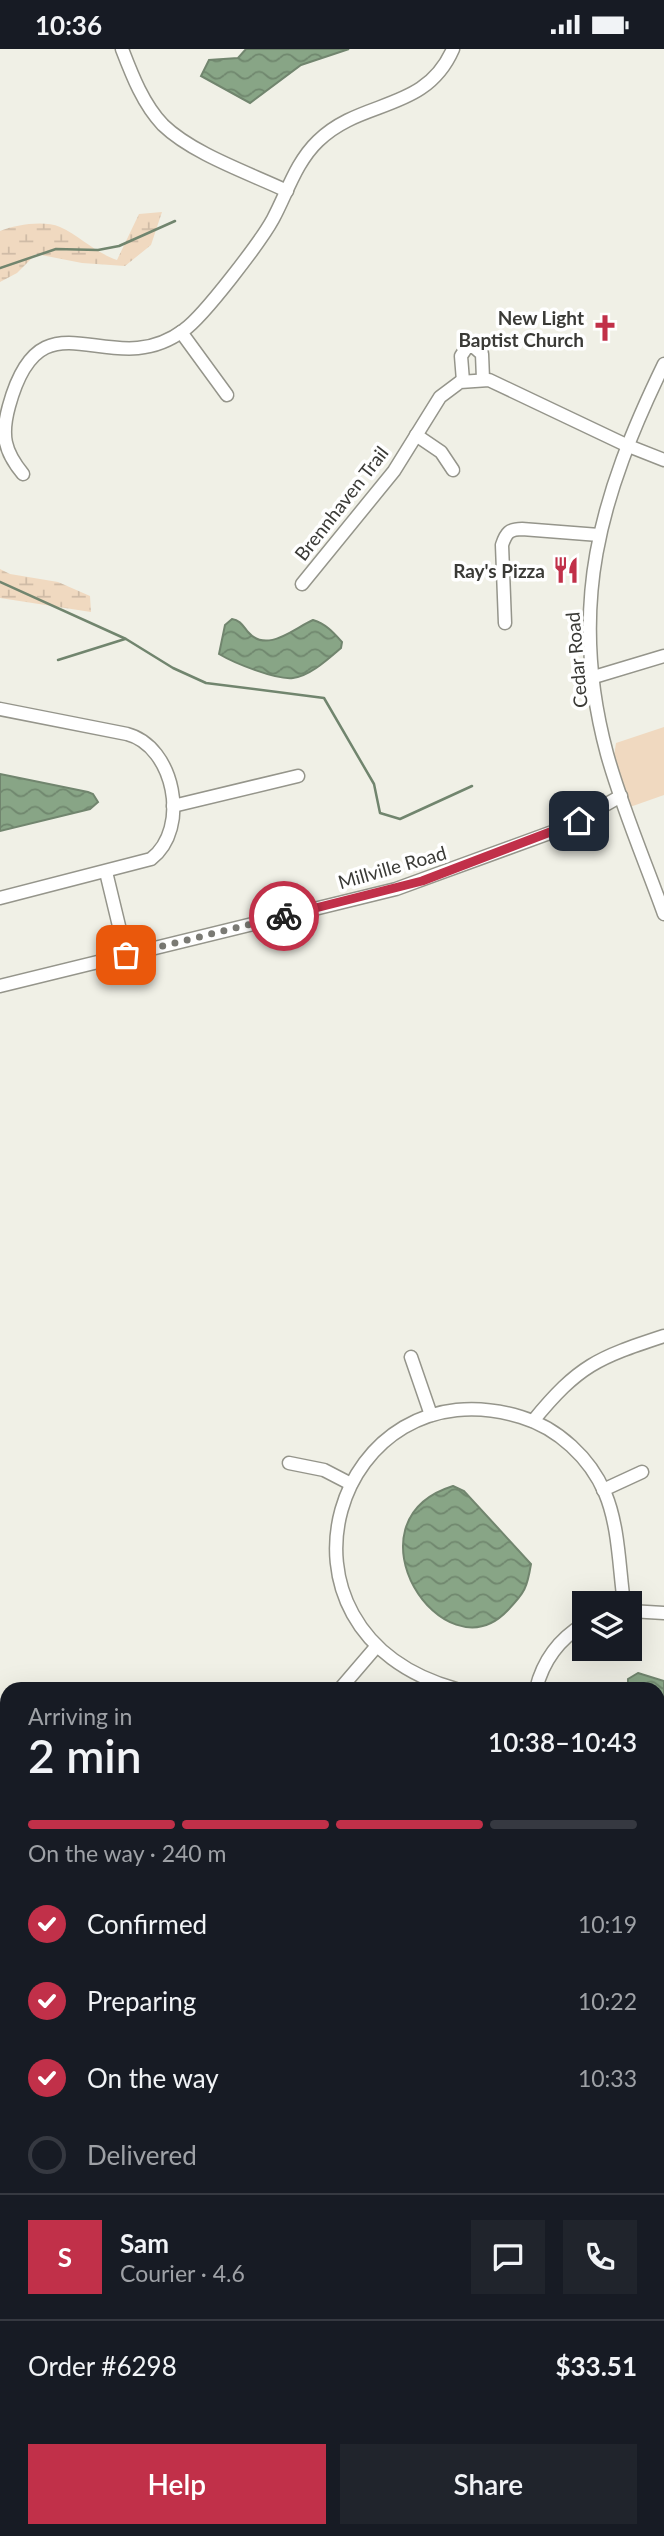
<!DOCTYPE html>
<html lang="en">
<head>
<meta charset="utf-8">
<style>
  body { margin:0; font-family:Lato,sans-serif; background:#20242c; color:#f1f3f6; height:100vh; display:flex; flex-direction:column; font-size:26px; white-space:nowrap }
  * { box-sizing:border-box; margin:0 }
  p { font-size:23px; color:#9ea1a6 }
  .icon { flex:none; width:38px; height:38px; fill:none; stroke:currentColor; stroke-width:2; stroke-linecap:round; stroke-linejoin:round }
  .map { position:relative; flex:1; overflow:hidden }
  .panel { position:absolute; left:0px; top:1633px; width:665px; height:856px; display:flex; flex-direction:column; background:#171b24; border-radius:21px 21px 0 0; box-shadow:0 7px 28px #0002 }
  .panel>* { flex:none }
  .fabs { position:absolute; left:572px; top:1542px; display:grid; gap:14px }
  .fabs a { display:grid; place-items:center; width:70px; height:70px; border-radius:0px; background:#171b24; box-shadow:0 7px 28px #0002; font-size:35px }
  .pin { position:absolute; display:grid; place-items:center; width:60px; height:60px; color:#fff; margin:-30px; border-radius:14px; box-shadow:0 4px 10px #0006 }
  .courier { position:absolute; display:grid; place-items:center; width:70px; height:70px; margin:-35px; border:5px solid #c13049; border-radius:50%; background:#fff; color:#222; box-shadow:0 2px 9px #0007 }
  .summary em { font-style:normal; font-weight:600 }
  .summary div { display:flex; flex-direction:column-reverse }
  .summary { display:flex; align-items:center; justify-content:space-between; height:119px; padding:0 28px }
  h1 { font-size:46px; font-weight:600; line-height:52px }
  .bar { display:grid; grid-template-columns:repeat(4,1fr); gap:10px 7px; align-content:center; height:84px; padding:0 28px }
  .bar i { height:9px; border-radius:5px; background:#363941 }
  .bar .active { background:#c13049 }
  .bar p { grid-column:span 4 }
  .line { display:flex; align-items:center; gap:18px; padding:0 28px; border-top:2px solid #363941 }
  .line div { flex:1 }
  .round { display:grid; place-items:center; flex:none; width:74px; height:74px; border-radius:0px; background:#20242c }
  ol { padding:0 28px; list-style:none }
  li { display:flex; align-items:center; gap:21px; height:77px }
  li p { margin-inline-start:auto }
  li .icon { padding:7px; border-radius:50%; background:#c13049; color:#fff; stroke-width:4 }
  li:last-child { color:#9ea1a6 }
  li i { width:38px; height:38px; border:4px solid #363941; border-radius:50% }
  .primary-button { display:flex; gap:14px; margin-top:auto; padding:14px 28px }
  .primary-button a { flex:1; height:80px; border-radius:0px; background:#c13049; color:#fff; font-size:28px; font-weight:600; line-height:80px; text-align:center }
  .primary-button a+a { background:#20242c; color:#f1f3f6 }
  .status { display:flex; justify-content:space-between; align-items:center; height:49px; padding:0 35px; background:#171b24; direction:ltr }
  .status svg { height:19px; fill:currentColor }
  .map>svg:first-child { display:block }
  .green { fill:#f0d9c0 }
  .forest { fill:url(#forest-firs) }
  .wetland { fill:url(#wetland-marsh) }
  .water { fill:url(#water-waves); stroke:#71856e; stroke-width:2 }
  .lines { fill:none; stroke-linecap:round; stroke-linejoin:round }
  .stream { stroke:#71856e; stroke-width:2.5 }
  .minor-casing { stroke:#95958b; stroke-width:15 }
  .major-casing { stroke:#95958b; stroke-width:18 }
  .minor { stroke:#fff; stroke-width:12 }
  .major { stroke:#fff; stroke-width:16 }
  .done { stroke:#7a7a74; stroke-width:7; stroke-dasharray:0 12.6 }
  .route { stroke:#c13049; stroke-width:9 }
  .labels { text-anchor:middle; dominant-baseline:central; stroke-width:7; stroke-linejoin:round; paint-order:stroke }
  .poi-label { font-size:19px; font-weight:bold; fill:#3a3a36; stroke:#fff; text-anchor:end }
  .street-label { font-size:19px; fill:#3a3a36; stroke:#fff }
</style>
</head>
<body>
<div class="status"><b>10:36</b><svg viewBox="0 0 49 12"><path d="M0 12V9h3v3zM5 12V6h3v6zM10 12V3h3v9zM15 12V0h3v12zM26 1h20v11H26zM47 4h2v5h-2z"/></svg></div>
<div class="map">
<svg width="664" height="2487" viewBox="0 0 664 2487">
  <defs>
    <pattern id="forest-firs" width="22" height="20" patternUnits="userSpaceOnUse" patternTransform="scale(1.75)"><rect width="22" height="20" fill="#d4b796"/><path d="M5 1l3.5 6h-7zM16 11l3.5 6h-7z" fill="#ad967b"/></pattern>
    <pattern id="wetland-marsh" width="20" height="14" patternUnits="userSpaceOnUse" patternTransform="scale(1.75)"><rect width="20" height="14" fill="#f0d9c0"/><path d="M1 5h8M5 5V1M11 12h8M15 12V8" fill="none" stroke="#cfbba6"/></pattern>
    <pattern id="water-waves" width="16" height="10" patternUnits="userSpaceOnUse" patternTransform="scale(1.75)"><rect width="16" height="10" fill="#88a586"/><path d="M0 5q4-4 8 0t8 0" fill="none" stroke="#70876e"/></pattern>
  </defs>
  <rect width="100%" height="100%" fill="#f0f0e6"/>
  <!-- green -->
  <path class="green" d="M664,678V746L630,758L614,707L616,694Z"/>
  <!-- forest -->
  <path class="forest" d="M658,2476L664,2479V2487H511L513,2482H658Z"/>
  <!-- wetland -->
  <g class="wetland">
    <path d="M162,163L151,196L125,217L82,214L36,205L17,224L0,233V182C16,176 43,171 60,178C80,187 94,203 117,211L139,165Z"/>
    <path d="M0,520L10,525L58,533L90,547L91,563L0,549Z"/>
    <path d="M658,1867H664V2417L658,2414Z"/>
    <path d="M0,2168L7,2181V2313L0,2347Z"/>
  </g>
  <!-- water -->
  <g class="water">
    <path d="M246,0H349L301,16L250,54L201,27L209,11L238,9Z"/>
    <path d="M232,570C240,571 243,577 248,583C267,605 294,579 313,571C326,575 333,583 342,593L341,599C328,610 310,627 293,629C276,631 234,614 219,605L225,576Z"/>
    <path d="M0,725L88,743L93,745L98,753L90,760L0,782Z"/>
    <path d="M453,1437L464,1442L531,1515C527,1539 525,1543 508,1561C443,1630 341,1472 453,1437Z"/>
    <path d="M638,1624L664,1632V1726L658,1731V1640H628V1630Z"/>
    <path d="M201,2482H372L374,2487H196Z"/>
  </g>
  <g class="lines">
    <!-- stream -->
    <g class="stream">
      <path d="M0,219L56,200L98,201L119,197L175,172"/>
      <path d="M0,533L126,590L173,619L206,634L324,649L374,735L380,764L400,770L472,737"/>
      <path d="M58,611L125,590"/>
    </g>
    <defs>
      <g id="minor">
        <path d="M122,0C132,26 143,55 163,76C193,105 249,124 287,142"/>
        <path d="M181,283L227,346"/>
        <path d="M664,315C600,447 567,557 607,705C622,759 645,812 664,865"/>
        <path d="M463,332L461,307L467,298H474L482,305L483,330"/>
        <path d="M416,386L441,403L453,421"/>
        <path d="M23,425C4,402 1,386 9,357C42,236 109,337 184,281C204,267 261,192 273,170C287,144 296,113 318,92C362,49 425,64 453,0"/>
        <path d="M302,535L394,422L440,348L460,333L489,331L626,396L664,411"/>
        <path d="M505,574L502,496C506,484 509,480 522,480L599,486"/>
        <path d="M594,628L664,607"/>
        <path d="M0,660L127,685C174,697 191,779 151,810L0,849"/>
        <path d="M173,757L298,727"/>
        <path d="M106,823L126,906"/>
        <path d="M0,937L396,840L566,778L621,747"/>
        <path d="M411,1308L431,1366"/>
        <path d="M533,1372C579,1316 597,1309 664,1287"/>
        <path d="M289,1414L324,1421L351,1435"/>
        <path d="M603,1441L642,1423"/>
        <path d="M630,1562L664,1564"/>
        <path d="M340,1640L376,1598"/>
        <path d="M456,1640C249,1582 336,1311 521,1368C558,1379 590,1409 605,1444C619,1477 619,1519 624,1554"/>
        <path d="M536,1640C543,1612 559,1590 584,1575"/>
        <path d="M658,1765L664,1759"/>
        <path d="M430,2482L431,2487"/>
        <path d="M58,2487L61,2482"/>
      </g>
      <g id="major">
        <path d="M0,2066L7,2070"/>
        <path d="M0,2090L7,2095"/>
        <path d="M658,2435L664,2438"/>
        <path d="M658,2454L664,2457"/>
      </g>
    </defs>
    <!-- minor casing -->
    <use href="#minor" class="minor-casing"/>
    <!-- major casing -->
    <use href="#major" class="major-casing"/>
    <!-- minor -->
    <use href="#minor" class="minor"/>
    <!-- major -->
    <use href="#major" class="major"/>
  </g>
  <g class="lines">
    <!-- done -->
    <path class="done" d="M126,906L284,867"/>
    <!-- route -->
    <path class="route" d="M284,867L422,832L579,772"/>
  </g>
  <!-- icons -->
  <defs>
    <symbol id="church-bare" viewBox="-9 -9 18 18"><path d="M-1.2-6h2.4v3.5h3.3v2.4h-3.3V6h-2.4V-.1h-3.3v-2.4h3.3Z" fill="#c13049" stroke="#fff" stroke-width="2.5" paint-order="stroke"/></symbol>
    <symbol id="restaurant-bare" viewBox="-9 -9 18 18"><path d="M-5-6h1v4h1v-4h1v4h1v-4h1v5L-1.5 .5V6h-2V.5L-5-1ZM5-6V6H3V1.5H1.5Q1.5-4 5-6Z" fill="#c13049" stroke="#fff" stroke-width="2.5" paint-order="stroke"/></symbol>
  </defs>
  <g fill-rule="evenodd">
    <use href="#church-bare" x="586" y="260" width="38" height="38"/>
    <use href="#restaurant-bare" x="547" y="502" width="38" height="38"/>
  </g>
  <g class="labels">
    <!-- poi labels -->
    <g class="poi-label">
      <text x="584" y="268">New Light<tspan x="584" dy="22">Baptist Church</tspan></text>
      <text x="545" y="521">Ray's Pizza</text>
    </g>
    <!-- street labels -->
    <g class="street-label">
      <text transform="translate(341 454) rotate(-52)">Brennhaven Trail</text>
      <text transform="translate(576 611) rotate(-95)">Cedar Road</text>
      <text transform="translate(392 818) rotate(-16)">Millville Road</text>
    </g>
  </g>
</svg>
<div class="fabs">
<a><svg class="icon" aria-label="layers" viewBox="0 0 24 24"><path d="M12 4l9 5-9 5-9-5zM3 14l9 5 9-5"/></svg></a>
</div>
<div class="pin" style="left:126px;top:906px;background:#ea580c"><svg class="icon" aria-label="bag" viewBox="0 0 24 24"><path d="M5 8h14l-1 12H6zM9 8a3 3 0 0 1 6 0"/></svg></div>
<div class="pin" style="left:579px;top:772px;background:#1f2937"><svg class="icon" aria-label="home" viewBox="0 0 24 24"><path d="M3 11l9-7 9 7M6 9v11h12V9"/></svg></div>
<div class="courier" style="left:284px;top:867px"><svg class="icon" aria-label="bike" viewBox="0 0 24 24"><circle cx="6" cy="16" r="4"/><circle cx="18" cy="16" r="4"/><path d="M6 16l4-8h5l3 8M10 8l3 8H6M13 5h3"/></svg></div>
<section class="panel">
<div class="summary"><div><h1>2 min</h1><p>Arriving in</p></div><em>10:38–10:43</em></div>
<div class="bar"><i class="active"></i><i class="active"></i><i class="active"></i><i></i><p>On the way · 240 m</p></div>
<ol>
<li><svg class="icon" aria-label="check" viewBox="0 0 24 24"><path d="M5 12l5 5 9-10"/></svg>Confirmed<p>10:19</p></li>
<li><svg class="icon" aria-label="check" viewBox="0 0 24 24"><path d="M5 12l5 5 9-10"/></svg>Preparing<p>10:22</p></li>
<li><svg class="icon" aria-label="check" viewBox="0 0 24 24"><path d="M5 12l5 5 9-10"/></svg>On the way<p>10:33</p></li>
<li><i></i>Delivered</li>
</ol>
<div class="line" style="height:126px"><b class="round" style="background:#c13049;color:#fff">S</b><div><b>Sam</b><p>Courier · 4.6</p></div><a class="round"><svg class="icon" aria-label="chat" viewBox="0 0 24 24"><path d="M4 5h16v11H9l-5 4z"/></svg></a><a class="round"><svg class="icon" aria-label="phone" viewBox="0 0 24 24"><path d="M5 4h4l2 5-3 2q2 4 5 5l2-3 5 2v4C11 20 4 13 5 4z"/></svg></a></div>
<div class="line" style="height:91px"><div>Order #6298</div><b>$33.51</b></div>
<div class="primary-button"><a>Help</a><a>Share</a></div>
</section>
</div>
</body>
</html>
